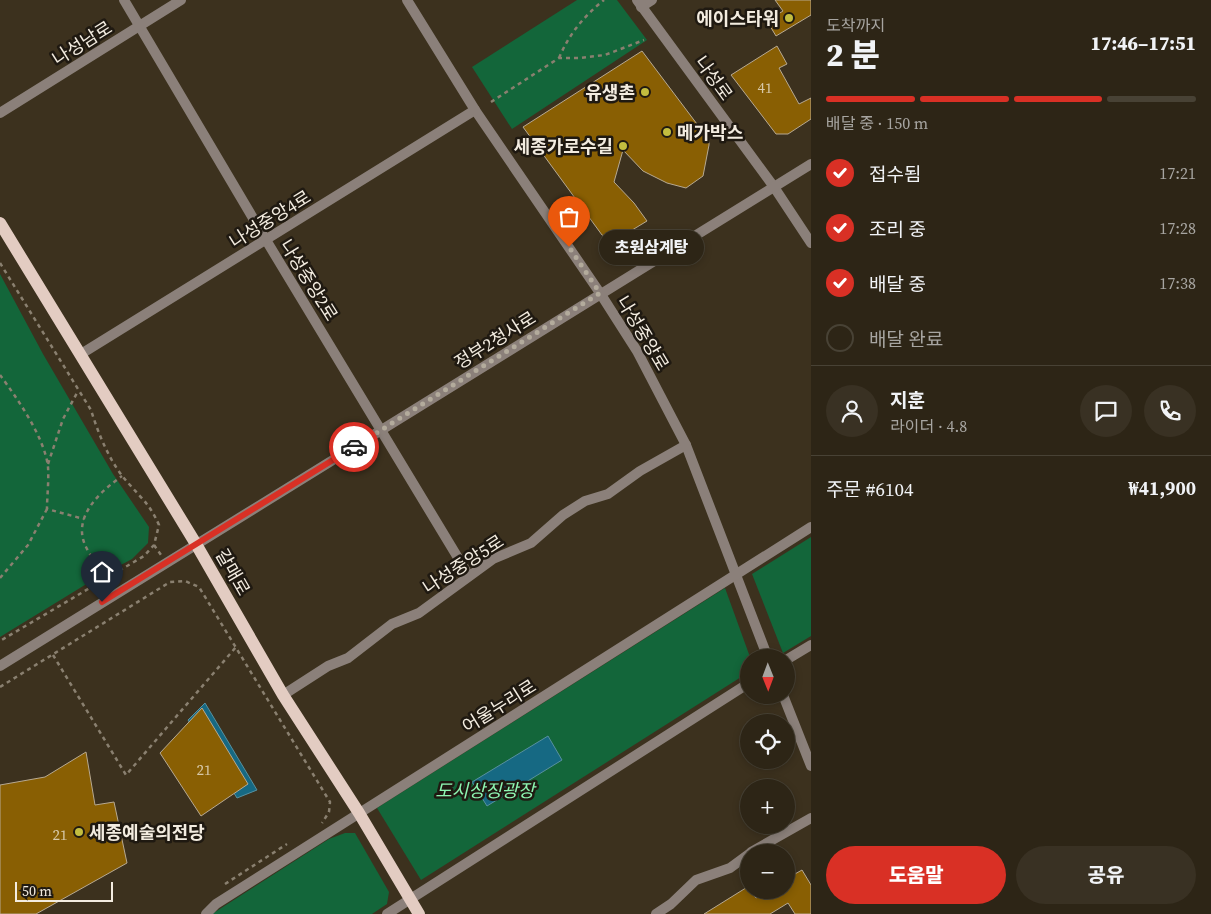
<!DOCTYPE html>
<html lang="ko">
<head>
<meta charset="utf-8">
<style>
  body { margin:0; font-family:"Source Serif 4","Noto Sans KR",serif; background:#393123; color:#f1f3f6; height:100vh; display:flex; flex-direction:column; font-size:19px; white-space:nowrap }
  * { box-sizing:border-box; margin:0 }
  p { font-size:16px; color:#a7a5a1 }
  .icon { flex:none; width:28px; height:28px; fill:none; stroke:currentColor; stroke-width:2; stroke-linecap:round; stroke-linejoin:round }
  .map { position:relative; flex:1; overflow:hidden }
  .sheet { display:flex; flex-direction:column; background:#2d2516; width:400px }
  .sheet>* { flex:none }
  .needle { width:32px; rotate:179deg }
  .fabs { position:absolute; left:740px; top:649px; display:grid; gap:10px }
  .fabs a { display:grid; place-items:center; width:55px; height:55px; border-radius:50%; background:#2d2516; box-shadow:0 2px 8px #0003,0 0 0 1px #484235; font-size:25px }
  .scale { position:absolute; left:15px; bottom:12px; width:98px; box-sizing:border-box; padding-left:5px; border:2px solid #f3ece0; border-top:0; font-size:14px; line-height:18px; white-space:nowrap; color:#f3ece0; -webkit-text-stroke:4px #1f1911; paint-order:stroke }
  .pin { position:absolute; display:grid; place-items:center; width:42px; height:42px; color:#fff; margin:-51px -21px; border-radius:50% 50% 50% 0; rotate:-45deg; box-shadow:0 0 5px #0007 }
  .pin .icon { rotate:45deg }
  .courier { position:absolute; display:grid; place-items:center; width:50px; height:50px; margin:-25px; border:4px solid #d93025; border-radius:50%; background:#fff; color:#222; box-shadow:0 1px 6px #0007 }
  .bubble { position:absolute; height:35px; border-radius:18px; background:#2d2516; box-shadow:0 2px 8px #0003,0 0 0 1px #484235; font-size:16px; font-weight:800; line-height:35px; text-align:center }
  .headline em { font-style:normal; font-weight:800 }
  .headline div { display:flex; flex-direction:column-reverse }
  .headline { display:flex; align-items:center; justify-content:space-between; height:85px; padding:0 15px }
  h1 { font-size:32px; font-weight:800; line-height:38px }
  .bar { display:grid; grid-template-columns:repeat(4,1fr); gap:8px 5px; align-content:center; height:60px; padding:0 15px }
  .bar i { height:6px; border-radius:4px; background:#484235 }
  .bar .selected { background:#d93025 }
  .bar p { grid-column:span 4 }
  .line { display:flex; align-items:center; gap:12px; padding:0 15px; border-top:1px solid #484235 }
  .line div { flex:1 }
  .round { display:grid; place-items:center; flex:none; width:52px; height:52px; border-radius:26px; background:#393123 }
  ol { padding:0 15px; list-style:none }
  li { display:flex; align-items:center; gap:15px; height:55px }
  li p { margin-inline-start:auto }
  li .icon { padding:5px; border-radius:50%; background:#d93025; color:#fff; stroke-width:4 }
  li:last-child { color:#a7a5a1 }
  li i { width:28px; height:28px; border:2px solid #484235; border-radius:50% }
  .action { display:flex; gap:10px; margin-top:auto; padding:10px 15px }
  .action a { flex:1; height:58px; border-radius:30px; background:#d93025; color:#fff; font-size:20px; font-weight:800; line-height:58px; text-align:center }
  .action a+a { background:#393123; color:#f1f3f6 }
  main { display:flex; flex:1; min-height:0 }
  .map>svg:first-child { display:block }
  .green { fill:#13663a }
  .water { fill:#166983; stroke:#58909f }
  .building { fill:#895f03; stroke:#b7a992 }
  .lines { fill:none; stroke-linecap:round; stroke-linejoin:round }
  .path { stroke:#8a8070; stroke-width:2.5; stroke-dasharray:4 4; stroke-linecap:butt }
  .minor { stroke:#8b807a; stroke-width:10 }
  .tertiary { stroke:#8b807a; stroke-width:10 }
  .primary { stroke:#e3ccc2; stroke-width:12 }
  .done { stroke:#b3ab9c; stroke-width:5; stroke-dasharray:0 9 }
  .route { stroke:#d93025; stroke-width:6 }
  .poi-dot { fill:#c3bd3f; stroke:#1f1911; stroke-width:2 }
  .labels { text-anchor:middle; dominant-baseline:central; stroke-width:5; stroke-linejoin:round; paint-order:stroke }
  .number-label { font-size:15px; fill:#d8c9a9 }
  .poi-label { font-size:18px; font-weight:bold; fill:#f3ece0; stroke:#1f1911; text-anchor:end }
  .street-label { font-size:18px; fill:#f3ece0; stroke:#1f1911 }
  .park-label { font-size:18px; font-style:italic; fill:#8ef6b2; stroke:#1f1911 }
</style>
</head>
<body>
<main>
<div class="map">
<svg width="811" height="914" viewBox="0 0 811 914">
  <rect width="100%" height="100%" fill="#3c311e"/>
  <!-- green -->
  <g class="green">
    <path d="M577,0H617L647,40L512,129L472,67Z"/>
    <path d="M0,274L43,354L113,474L149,527L148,543L132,559L93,580L0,637Z"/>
    <path d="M811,537V636L783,653L752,574Z"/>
    <path d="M725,588L750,657L749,672L421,880L377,808Z"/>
    <path d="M345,833H355L389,892L387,904L372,914H212L329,839Z"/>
  </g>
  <!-- water -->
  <g class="water">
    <path d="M205,703L257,790L237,798L188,720Z"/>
    <path d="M548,736L562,760L487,806L472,782Z"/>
  </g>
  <!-- building -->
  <g class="building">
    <path d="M775,0H811V15L776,36L767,21L783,11Z"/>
    <path d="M777,46L787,64L779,68L799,104L811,98V119L788,134H776L731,75Z"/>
    <path d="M642,51L709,140V145L703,176L686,188L667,183L643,171L623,150L614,182L634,203L647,221L614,241L602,235L523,127Z"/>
    <path d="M202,708L248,784L201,816L160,753Z"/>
    <path d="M86,752L95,805L114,802L127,863L36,914H0V785L45,777Z"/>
    <path d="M802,870L811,885V914H795L788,903L770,914H704L749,886V890L756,898L769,890H786V879Z"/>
  </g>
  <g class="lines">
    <!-- path -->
    <g class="path">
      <path d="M559,58C569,34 584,16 604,0"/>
      <path d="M491,102L559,58H580L605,55L644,40"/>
      <path d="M0,263L91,410C99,436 111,465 130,485C144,501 150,505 159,525L154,545L144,556L0,641"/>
      <path d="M0,375C17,398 45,438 48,467C49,481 47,496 47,509L84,519"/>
      <path d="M48,464L63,419L78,391"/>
      <path d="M154,545L161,555"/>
      <path d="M105,577C99,567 91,557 86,547C71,517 101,491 122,476"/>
      <path d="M0,578L28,545L47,509"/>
      <path d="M53,655L126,775L236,647"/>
      <path d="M0,687L170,582L185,581L199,587L330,802L329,812L322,823"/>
      <path d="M225,884L287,844"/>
    </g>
    <!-- minor -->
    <g class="minor">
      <path d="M124,0L266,240L469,576"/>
      <path d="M641,7L652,0"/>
      <path d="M81,354L475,110"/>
      <path d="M283,695L328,666L348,658L392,624L419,613L493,559L531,543L563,515L585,501L608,494L640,471L686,445"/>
      <path d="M751,852L811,818"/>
      <path d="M656,914L671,904L696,880L730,868L749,854"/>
    </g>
    <!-- tertiary -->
    <g class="tertiary">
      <path d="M407,0L475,110L600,293L637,351L686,445L768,658"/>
      <path d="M637,0L774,187L811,243"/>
      <path d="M0,113L181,0"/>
      <path d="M786,660L811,645"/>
      <path d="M0,666L811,164"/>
      <path d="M783,695L811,766"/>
      <path d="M206,914L216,904L811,527"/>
      <path d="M387,914L749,683"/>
    </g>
    <!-- primary -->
    <path class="primary" d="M0,223L196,544L283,695L359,813L419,914"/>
  </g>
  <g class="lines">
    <!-- done -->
    <path class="done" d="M354,447L600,293L569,247"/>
    <!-- route -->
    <path class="route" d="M102,602L354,447"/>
  </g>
  <!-- markers -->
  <g class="poi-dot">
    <circle cx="789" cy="18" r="5"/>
    <circle cx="645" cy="92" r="5"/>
    <circle cx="667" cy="132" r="5"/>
    <circle cx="623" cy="146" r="5"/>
    <circle cx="79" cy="832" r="5"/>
  </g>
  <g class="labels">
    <!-- number labels -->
    <g class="number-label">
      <text x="765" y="87">41</text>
      <text x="204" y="769">21</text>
      <text x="60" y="834">21</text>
    </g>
    <!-- poi labels -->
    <g class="poi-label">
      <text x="779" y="18">에이스타워</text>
      <text x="635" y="92">유생촌</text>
      <text x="677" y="132" text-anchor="start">메가박스</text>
      <text x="613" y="146">세종가로수길</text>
      <text x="89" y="832" text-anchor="start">세종예술의전당</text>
    </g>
    <!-- street labels -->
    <g class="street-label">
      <text transform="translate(82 43) rotate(-32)">나성남로</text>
      <text transform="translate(714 78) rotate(54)">나성로</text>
      <text transform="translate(270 219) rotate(-32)">나성중앙4로</text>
      <text transform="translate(309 280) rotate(58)">나성중앙2로</text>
      <text transform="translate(643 333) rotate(59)">나성중앙로</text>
      <text transform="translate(495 340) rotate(-32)">정부2청사로</text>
      <text transform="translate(463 564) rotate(-33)">나성중앙5로</text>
      <text transform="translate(233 572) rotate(60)">갈매로</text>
      <text transform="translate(499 706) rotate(-32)">어울누리로</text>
    </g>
    <!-- park labels -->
    <g class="park-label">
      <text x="485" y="790">도시상징광장</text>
    </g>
  </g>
</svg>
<div class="fabs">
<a><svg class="needle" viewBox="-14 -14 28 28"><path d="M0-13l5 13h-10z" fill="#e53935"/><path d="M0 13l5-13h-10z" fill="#a7a5a1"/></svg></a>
<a><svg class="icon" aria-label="locate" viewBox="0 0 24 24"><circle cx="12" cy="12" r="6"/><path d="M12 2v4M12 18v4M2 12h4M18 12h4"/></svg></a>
<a>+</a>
<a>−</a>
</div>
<div class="scale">50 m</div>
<div class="pin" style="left:569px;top:247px;background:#ea580c"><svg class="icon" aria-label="bag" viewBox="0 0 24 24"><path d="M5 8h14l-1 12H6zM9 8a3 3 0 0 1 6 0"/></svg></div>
<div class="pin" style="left:102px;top:602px;background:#1f2937"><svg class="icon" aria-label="home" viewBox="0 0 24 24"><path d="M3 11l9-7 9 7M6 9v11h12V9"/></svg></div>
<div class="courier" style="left:354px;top:447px"><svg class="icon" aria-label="car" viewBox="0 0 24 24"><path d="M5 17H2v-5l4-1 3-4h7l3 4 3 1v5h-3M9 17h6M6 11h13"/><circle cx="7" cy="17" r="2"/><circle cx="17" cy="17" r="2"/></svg></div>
<div class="bubble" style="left:599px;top:230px;width:105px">초원삼계탕</div>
</div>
<section class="sheet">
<div class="headline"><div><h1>2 분</h1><p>도착까지</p></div><em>17:46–17:51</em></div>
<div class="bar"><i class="selected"></i><i class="selected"></i><i class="selected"></i><i></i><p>배달 중 · 150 m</p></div>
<ol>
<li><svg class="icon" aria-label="check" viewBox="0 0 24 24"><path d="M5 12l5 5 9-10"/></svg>접수됨<p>17:21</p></li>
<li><svg class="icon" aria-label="check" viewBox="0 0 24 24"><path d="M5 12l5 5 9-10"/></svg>조리 중<p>17:28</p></li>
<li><svg class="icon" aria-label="check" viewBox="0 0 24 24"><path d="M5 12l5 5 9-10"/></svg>배달 중<p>17:38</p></li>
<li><i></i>배달 완료</li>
</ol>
<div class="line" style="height:90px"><a class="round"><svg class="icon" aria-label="person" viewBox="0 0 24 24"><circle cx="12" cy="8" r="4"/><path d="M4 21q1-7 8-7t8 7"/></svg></a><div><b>지훈</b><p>라이더 · 4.8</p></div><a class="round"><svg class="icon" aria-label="chat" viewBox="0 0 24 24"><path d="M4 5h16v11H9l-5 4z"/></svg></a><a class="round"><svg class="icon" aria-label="phone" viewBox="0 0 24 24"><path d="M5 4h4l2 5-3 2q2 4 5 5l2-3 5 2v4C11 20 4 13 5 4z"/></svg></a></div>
<div class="line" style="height:65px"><div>주문 #6104</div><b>₩41,900</b></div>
<div class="action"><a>도움말</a><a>공유</a></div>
</section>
</main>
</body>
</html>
